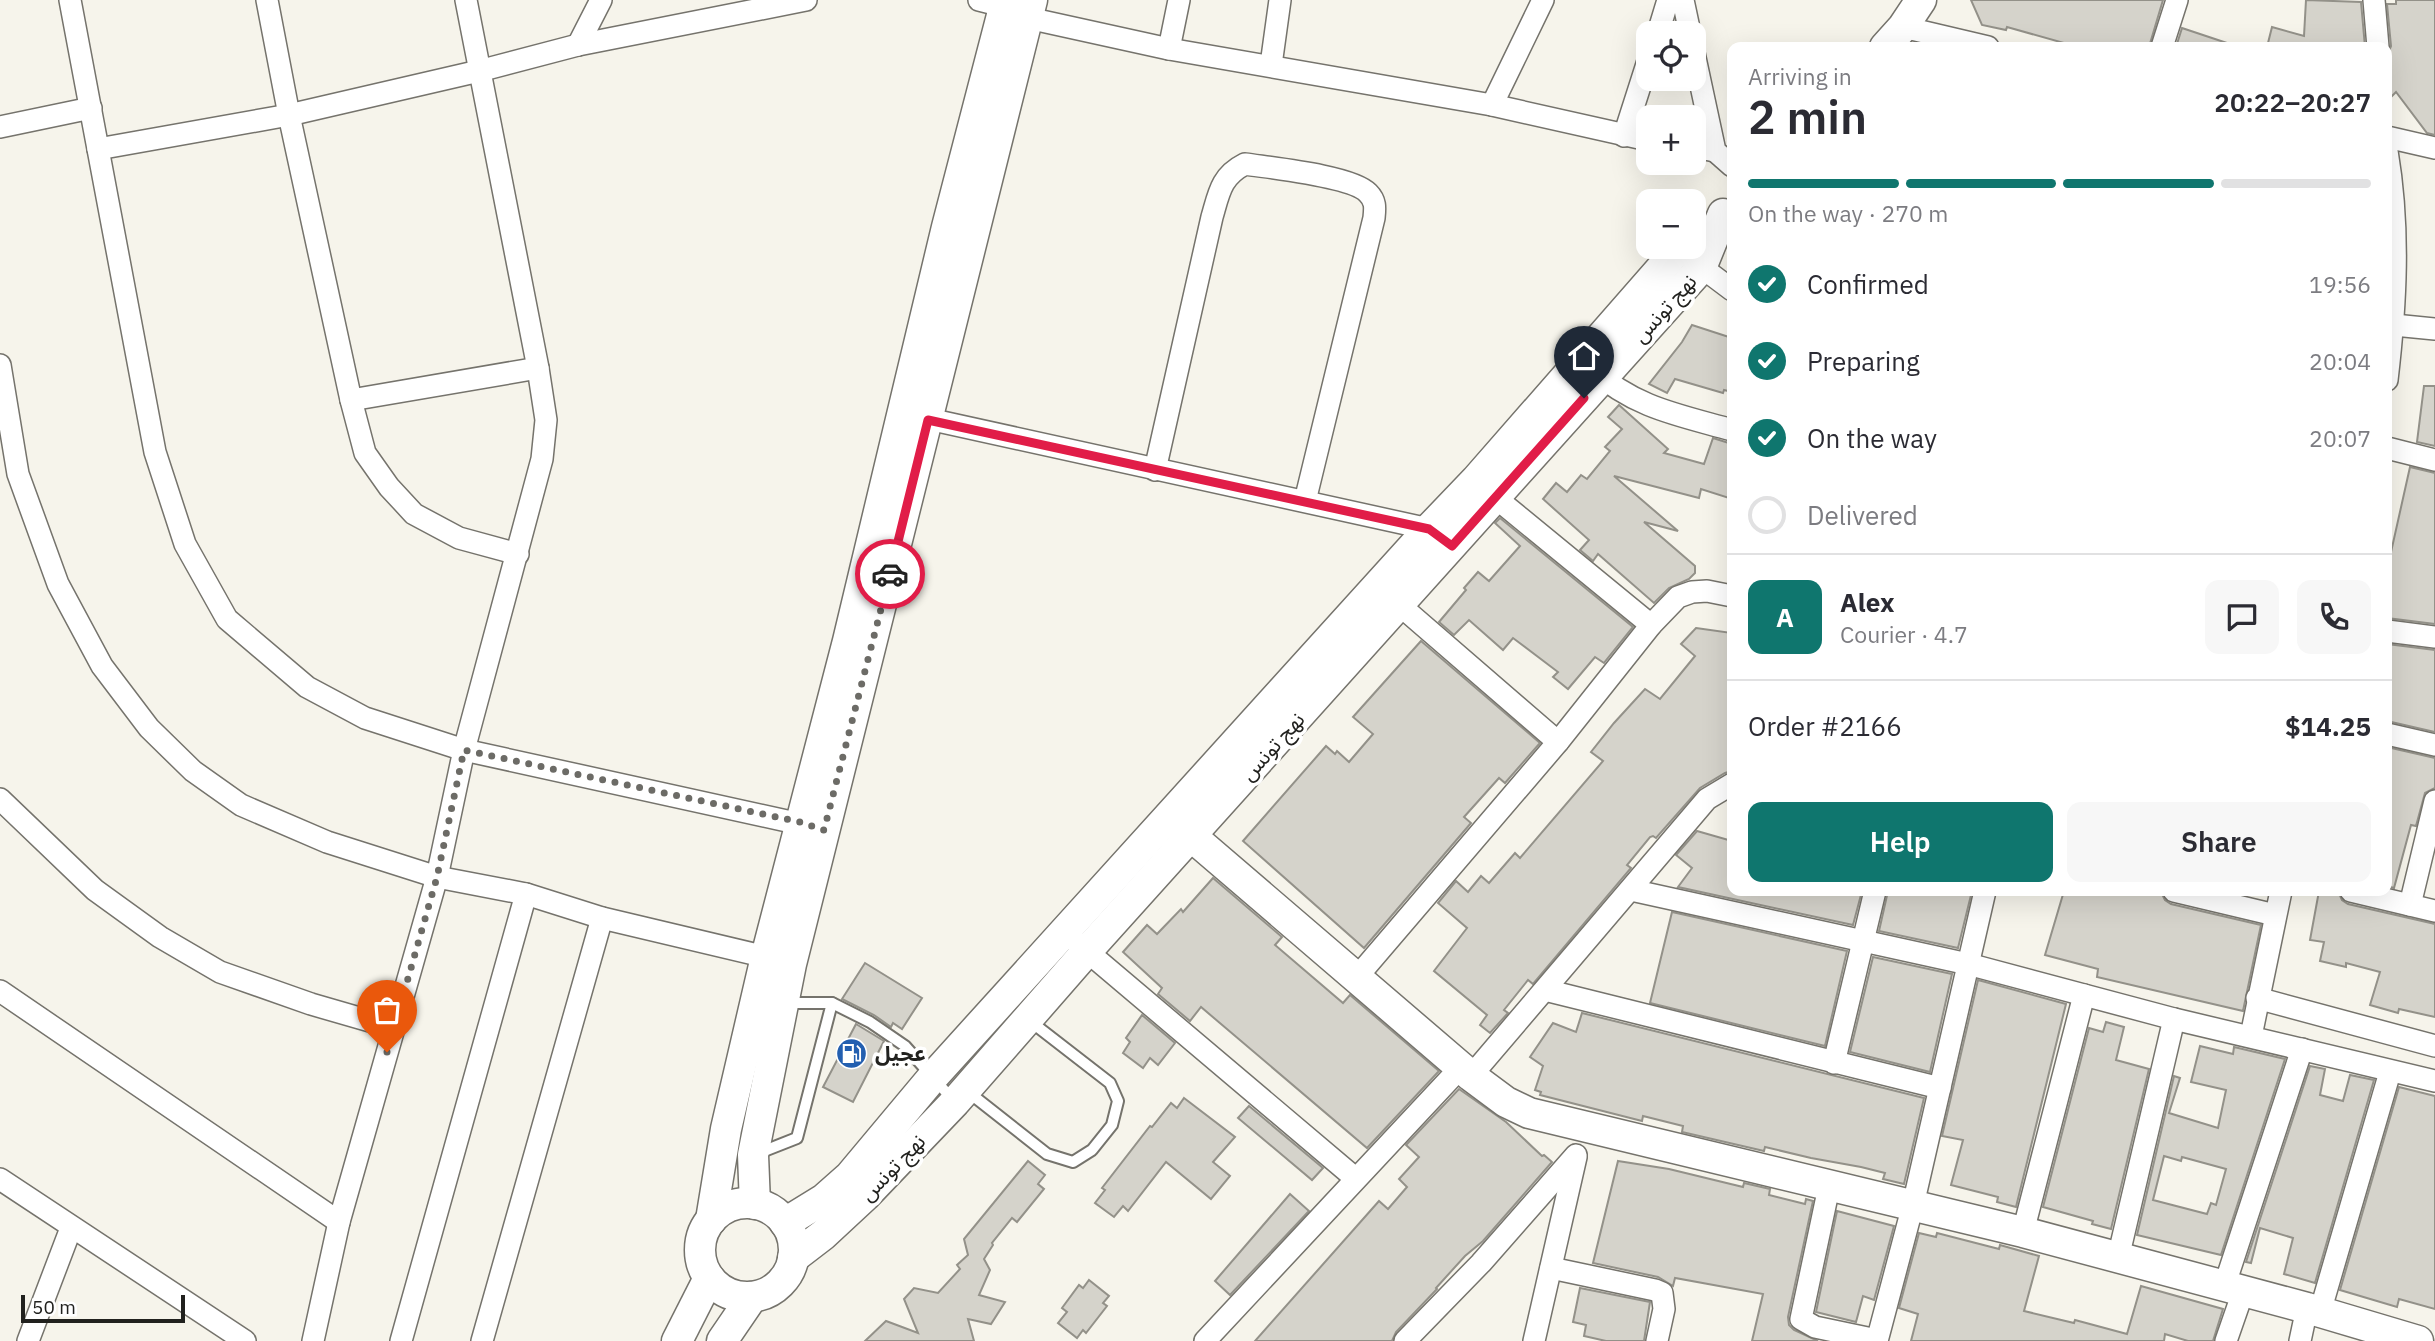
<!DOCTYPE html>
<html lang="en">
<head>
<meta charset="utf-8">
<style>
  body { margin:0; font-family:"IBM Plex Sans","Noto Sans Arabic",sans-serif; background:#f7f7f7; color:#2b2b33; height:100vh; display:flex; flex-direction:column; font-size:26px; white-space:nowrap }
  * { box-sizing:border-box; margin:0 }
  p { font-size:23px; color:#7c7c81 }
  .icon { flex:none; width:38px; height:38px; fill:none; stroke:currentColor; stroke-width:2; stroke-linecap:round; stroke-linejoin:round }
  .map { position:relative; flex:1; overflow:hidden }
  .sheet { position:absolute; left:1727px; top:42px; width:665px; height:854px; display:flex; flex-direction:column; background:#fff; border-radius:14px; box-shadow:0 7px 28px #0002 }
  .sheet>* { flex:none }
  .buttons { position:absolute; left:1636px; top:21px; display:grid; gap:14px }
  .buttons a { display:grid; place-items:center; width:70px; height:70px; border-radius:14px; background:#fff; box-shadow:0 7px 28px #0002; font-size:35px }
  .scale { position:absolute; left:21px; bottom:18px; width:164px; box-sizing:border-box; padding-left:7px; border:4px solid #21211e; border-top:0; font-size:19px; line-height:24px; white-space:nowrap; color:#21211e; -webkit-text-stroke:5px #fff; paint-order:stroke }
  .pin { position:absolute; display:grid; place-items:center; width:60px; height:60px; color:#fff; margin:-72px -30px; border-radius:50% 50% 50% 0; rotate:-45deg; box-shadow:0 0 7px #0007 }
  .pin .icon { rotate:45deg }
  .courier { position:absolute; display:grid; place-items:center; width:70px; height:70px; margin:-35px; border:5px solid #e11d48; border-radius:50%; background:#fff; color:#222; box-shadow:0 2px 9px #0007 }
  .overview em { font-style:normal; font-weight:600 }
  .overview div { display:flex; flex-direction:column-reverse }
  .overview { display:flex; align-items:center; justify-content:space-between; height:119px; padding:0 21px }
  h1 { font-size:46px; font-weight:600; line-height:52px }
  .bar { display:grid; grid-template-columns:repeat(4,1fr); gap:10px 7px; align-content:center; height:84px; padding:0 21px }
  .bar i { height:9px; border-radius:5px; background:#e1e1e2 }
  .bar .selected { background:#0f766e }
  .bar p { grid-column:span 4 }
  .line { display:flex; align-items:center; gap:18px; padding:0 21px; border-top:2px solid #e1e1e2 }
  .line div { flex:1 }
  .round { display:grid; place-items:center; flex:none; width:74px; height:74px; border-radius:14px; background:#f7f7f7 }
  ol { padding:0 21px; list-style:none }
  li { display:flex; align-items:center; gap:21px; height:77px }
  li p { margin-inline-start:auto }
  li .icon { padding:7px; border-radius:50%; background:#0f766e; color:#fff; stroke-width:4 }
  li:last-child { color:#7c7c81 }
  li i { width:38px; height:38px; border:4px solid #e1e1e2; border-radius:50% }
  .button { display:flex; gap:14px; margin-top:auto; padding:14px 21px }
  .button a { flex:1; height:80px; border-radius:14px; background:#0f766e; color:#fff; font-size:28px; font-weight:600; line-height:80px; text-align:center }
  .button a+a { background:#f7f7f7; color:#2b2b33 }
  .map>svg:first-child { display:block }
  .building { fill:#d5d3cb; stroke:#939189; stroke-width:2; fill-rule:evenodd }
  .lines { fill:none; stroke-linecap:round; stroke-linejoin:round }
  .lane-casing { stroke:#75736c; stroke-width:14 }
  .street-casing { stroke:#75736c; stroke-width:24 }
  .secondary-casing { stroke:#75736c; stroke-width:33 }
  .lane { stroke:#fff; stroke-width:10 }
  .street { stroke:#fff; stroke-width:21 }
  .secondary { stroke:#fff; stroke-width:30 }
  .done { stroke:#6c6b66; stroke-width:7; stroke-dasharray:0 12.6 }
  .route { stroke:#e11d48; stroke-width:9 }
  .labels { text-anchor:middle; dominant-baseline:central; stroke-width:7; stroke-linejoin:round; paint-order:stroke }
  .street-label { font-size:21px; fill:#21211e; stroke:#fff }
  .poi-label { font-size:21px; font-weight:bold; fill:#21211e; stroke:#fff; text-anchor:start }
</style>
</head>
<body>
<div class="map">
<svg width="2435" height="1341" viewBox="0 0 2435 1341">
  <rect width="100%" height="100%" fill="#f6f4eb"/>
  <!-- building -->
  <g class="building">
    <path d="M1971,0H2163L2149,47H2078L2007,27L2006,30L1982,25Z"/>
    <path d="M2306,0L2361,2L2365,47H2267L2272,27L2304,36Z"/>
    <path d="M2396,0H2435V135L2427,133L2396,92L2387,101V56L2391,46L2387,4H2396Z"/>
    <path d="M2182,28L2230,44V47H2176Z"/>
    <path d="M1692,325L1732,338V392L1724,390L1723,393L1675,379L1667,393L1649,384L1682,342Z"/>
    <path d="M2424,386H2435V446L2417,442Z"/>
    <path d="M1619,405L1668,449L1664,453L1704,464L1713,438L1732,444V499L1701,489L1699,498L1614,476L1678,531L1644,522L1695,566V573L1689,579L1669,588L1654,603L1598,554L1593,561L1580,550L1589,540L1543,499L1556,483L1567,492L1581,475L1587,479L1610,451L1605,447L1622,429L1608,417Z"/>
    <path d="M2410,467L2435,473V624L2387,618V570Z"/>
    <path d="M1500,518L1633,627L1604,663L1595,657L1568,689L1553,677L1558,672L1513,638L1503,650L1469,620L1454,635L1439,622L1466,590L1464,588L1478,572L1489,581L1520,546L1495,523Z"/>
    <path d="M1696,628L1732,633V771L1725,773L1700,788L1656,838L1653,836L1650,837L1627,865L1631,868L1533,984L1528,980L1504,1010L1508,1013L1490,1033L1480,1025L1487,1015L1434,971L1467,928L1438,903L1456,881L1468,892L1481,876L1489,883L1515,853L1520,858L1603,761L1591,752L1614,723L1645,689L1660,699L1695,656L1681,644Z"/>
    <path d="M1421,641L1540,743L1505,783L1499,778L1464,817L1471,823L1364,948L1243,841L1326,746L1335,754L1337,751L1349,762L1373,734L1353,717Z"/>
    <path d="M2387,644L2435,650V732L2387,721Z"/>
    <path d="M2387,747L2435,758V788L2425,793L2416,826L2411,825L2394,888L2387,886Z"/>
    <path d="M1697,831L1732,841V891H1862L1853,925L1678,887L1692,868L1676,855Z"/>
    <path d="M1213,878L1282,937L1275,945L1343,1003L1350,995L1439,1071L1367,1148L1201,1007L1190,1021L1158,994L1162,988L1123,952L1147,925L1157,934L1181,909L1183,912Z"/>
    <path d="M1888,891H1972L1958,948L1879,931Z"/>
    <path d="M2064,891H2155L2161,892L2165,900L2171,904L2261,925L2243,1011L2097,977L2098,969L2045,955Z"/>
    <path d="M2319,891H2338L2342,900L2348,904L2435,924V1017L2399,1009L2398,1013L2370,1005L2380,972L2346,963V967L2320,961L2324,942L2310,940Z"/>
    <path d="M1672,912L1847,951L1825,1046L1650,1003Z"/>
    <path d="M1873,957L1952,974L1930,1072L1850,1052Z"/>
    <path d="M865,963L922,998L902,1029L893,1023L891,1027L874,1015L842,999Z"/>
    <path d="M1978,980L2066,1004L2016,1207L1997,1202L1998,1197L1951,1185L1963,1140L1942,1136Z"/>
    <path d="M1582,1013L1924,1098L1904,1184L1883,1179L1885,1173L1861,1167L1811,1158L1765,1147L1764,1151L1682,1132L1683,1126L1643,1116L1642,1121L1540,1095L1541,1092L1535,1090L1543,1066L1530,1057L1553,1023L1576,1032Z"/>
    <path d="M1142,1015L1175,1043L1158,1065L1150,1058L1143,1068L1123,1053L1130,1042L1126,1038Z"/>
    <path d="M2106,1022L2124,1027L2116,1060L2149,1069L2111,1229L2092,1224L2093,1221L2043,1207L2089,1028L2103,1032Z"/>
    <path d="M856,1024L884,1041L853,1102L823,1087Z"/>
    <path d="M2200,1046L2233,1054L2234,1047L2285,1059L2221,1255L2137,1235L2174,1076L2180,1078L2169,1113L2218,1128L2226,1090L2191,1082ZM2164,1156L2181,1161L2182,1157L2226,1169L2216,1205L2211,1203L2207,1214L2153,1200Z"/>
    <path d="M2310,1066L2325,1069L2320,1095L2343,1101L2350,1075L2374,1080L2315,1283L2284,1274L2293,1238L2260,1228L2251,1263L2246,1262Z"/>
    <path d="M2399,1087L2435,1096V1309L2399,1299L2397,1307L2340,1290Z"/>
    <path d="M1459,1089L1506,1122L1542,1156L1544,1155L1552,1162L1483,1241L1465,1256L1436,1288L1437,1289L1396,1332L1392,1341H1255L1379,1201L1388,1209L1407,1187L1399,1179L1419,1157L1406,1145Z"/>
    <path d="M1184,1098L1235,1137L1213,1162L1230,1176L1211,1199L1166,1162L1128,1211L1123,1206L1114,1217L1095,1203L1105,1190L1102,1188L1150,1126L1152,1127L1171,1103L1177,1108Z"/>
    <path d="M1249,1106L1323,1168L1312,1180L1238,1118Z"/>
    <path d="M1028,1161L1045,1175L1038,1184L1044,1189L1017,1222L1012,1218L992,1243L993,1245L984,1259L990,1270L979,1295L1005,1302L991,1324L968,1319L974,1341H865L886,1321L918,1333L904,1299L914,1288L938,1293L960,1269L957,1265L968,1255L964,1239Z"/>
    <path d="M1618,1161L1669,1169L1743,1187L1744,1183L1770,1189L1769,1195L1805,1204L1806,1199L1813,1201L1788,1317L1789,1325L1794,1330L1818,1341H1752L1763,1294L1675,1278L1673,1286L1658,1277L1593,1263Z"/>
    <path d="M1290,1194L1309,1211L1230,1295L1215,1281Z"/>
    <path d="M1837,1211L1894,1226L1874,1300L1863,1296L1856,1322L1816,1312Z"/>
    <path d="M1919,1233L1936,1237L1937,1233L1999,1249L2000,1245L2039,1256L2024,1311L2074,1323L2075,1320L2127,1334L2141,1286L2223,1309L2213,1341H2188L2165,1334L2164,1341H1911L1918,1314L1899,1308Z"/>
    <path d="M1089,1280L1109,1296L1103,1303L1107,1306L1086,1333L1083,1330L1077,1338L1058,1323L1067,1312L1062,1308L1079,1285L1083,1288Z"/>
    <path d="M1580,1288L1650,1302L1644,1341H1606L1584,1336L1586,1325L1573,1322Z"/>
  </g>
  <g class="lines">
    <defs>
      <g id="lane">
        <path d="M784,1003H832L870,1022L905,1046L953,1100"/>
        <path d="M967,1091L1047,1154L1073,1162L1092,1150L1112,1125L1118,1101L1110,1083L1030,1021"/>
        <path d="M759,1153L797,1138L832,1003"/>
      </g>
      <g id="street">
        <path d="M70,0L155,452L185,544L227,619L307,687L365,718L464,750L814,827"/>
        <path d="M267,0L289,115L351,400L365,453L389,487L414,514L459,538L518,554"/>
        <path d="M979,0L991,3L1003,11L1028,18L1169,49L1492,105L1648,140"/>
        <path d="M1683,0L1690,33"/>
        <path d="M2374,0L2378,47"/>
        <path d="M1903,27L1988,47"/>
        <path d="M1658,33L1668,0"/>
        <path d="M578,45L601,0"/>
        <path d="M2162,47L2177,0"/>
        <path d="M1169,49L1179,0"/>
        <path d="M1694,53L1715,151L1732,166"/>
        <path d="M1271,65L1280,0"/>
        <path d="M1492,105L1543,0"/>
        <path d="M0,127L91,108"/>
        <path d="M1624,136L1648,61"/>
        <path d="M2387,137L2435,148"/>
        <path d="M1694,147L1715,151"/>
        <path d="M98,149L289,115L479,71L578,45L806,0"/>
        <path d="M2387,151C2400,228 2396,303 2387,380"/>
        <path d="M1692,260L1732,290"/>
        <path d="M2394,325L2435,329"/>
        <path d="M0,365L18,474L58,584L102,666L149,728L193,771L241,805L327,842L437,877L526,894L602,918L779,960"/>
        <path d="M1592,369C1635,408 1679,415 1732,430"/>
        <path d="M351,400L538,368"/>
        <path d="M915,416L1429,529L1438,537"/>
        <path d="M2387,448L2435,460"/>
        <path d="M1155,470L1212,217C1219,193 1221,176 1245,164C1271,168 1352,176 1368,193C1376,201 1375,208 1374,218L1305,501"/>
        <path d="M1485,489L1651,625"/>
        <path d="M1388,595L1558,742"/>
        <path d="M2387,631L2435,637"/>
        <path d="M2387,734L2435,745"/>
        <path d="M0,799L95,890L160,937L220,972L311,1004L394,1028"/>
        <path d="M1631,890L1968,964L2174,1019L2435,1081"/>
        <path d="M2174,891L2275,915"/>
        <path d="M2351,891L2435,911"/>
        <path d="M2410,905L2435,801"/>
        <path d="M1076,942L1355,1178"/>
        <path d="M1357,977L1558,742L1651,625L1678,597L1692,592L1707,591L1732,596"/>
        <path d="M1545,990L1940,1088"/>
        <path d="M0,991L339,1222"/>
        <path d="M2257,998L2435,1046"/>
        <path d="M2251,1036L2281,891"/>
        <path d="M1834,1063L1875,891"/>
        <path d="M1471,1076L1707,799L1732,784"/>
        <path d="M0,1179L245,1341"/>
        <path d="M1829,1187L1801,1319L1815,1327L1877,1340"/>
        <path d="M2023,1232L2084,995"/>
        <path d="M2118,1258L2174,1019"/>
        <path d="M1551,1268L1655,1290L1662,1293L1664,1309L1657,1341"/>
        <path d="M2224,1287L2302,1049"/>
        <path d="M2320,1312L2390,1072"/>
        <path d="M28,1341L71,1228"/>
        <path d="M313,1341L339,1222L437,877L464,750L542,459L546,420L538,368L466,0"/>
        <path d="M401,1341L526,894"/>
        <path d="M482,1341L602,918"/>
        <path d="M1205,1341L1461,1067"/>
        <path d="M1405,1341L1481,1263L1576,1155"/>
        <path d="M1534,1341L1576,1157"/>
        <path d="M1877,1341L1913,1205L1985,891"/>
        <path d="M2226,1341L2243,1292"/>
        <path d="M2300,1341L2307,1308"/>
      </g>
      <g id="secondary">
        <path d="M1885,47L1903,27L1921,0"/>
        <path d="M1169,817L1471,1076L1506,1102L1529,1113L2023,1232L2307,1308L2418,1341"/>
        <circle cx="747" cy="1250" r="47"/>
        <path d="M755,1204L753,1155L791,964L1032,0"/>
        <path d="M711,1220L726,1129L766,957L848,641L947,227L1006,0"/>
        <path d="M785,1223L824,1199L850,1176L932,1078L1429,529L1476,480L1680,247"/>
        <path d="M793,1258L823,1235L865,1196L955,1102L1087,951L1701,268L1723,214"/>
        <path d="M677,1341L709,1278"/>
        <path d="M722,1341L752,1297"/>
      </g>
    </defs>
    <!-- lane casing -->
    <use href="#lane" class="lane-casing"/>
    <!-- street casing -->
    <use href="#street" class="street-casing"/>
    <!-- secondary casing -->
    <use href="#secondary" class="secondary-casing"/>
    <!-- lane -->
    <use href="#lane" class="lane"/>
    <!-- street -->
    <use href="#street" class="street"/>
    <!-- secondary -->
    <use href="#secondary" class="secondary"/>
  </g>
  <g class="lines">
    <!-- done -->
    <path class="done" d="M387,1052L437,877L464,750L800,822L824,830L890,574"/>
    <!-- route -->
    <path class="route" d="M890,574L928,420L1429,529L1452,546L1584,398"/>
  </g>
  <!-- icons -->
  <defs>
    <symbol id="fuel-disc" viewBox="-11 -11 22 22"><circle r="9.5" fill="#235fb0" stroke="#fff"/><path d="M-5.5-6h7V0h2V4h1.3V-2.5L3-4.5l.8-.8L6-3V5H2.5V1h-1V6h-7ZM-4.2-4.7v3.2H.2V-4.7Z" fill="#fff"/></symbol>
  </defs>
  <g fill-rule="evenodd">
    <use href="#fuel-disc" x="834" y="1036" width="35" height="35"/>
  </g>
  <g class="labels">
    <!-- street labels -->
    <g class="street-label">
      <text transform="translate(1664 308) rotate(-48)">نهج تونس</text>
      <text transform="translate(1272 746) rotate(-48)">نهج تونس</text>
      <text transform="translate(892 1167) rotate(-46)">نهج تونس</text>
    </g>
    <!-- poi labels -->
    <g class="poi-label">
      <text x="875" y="1053">عجيل</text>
    </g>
  </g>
</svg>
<div class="buttons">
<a><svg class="icon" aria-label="locate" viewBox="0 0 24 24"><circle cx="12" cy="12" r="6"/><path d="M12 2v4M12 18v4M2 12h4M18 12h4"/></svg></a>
<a>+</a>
<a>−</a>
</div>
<div class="scale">50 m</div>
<div class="pin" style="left:387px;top:1052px;background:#ea580c"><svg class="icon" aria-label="bag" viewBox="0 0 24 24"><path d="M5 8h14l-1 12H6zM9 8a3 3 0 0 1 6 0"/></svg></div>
<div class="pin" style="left:1584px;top:398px;background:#1f2937"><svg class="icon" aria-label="home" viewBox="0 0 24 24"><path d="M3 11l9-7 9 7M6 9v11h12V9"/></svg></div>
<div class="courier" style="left:890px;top:574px"><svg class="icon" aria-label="car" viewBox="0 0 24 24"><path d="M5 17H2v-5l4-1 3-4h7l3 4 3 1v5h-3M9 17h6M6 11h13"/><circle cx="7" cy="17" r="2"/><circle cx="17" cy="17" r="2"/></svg></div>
<section class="sheet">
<div class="overview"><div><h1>2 min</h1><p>Arriving in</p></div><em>20:22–20:27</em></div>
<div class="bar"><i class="selected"></i><i class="selected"></i><i class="selected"></i><i></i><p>On the way · 270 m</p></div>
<ol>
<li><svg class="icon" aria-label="check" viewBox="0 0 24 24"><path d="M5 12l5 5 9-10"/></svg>Confirmed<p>19:56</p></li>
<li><svg class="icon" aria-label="check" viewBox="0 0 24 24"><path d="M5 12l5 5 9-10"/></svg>Preparing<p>20:04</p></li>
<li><svg class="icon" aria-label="check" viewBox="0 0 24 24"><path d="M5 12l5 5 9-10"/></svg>On the way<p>20:07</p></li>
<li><i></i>Delivered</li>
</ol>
<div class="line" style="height:126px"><b class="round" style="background:#0f766e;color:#fff">A</b><div><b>Alex</b><p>Courier · 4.7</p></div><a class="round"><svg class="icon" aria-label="chat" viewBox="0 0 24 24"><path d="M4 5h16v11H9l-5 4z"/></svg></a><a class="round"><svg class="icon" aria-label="phone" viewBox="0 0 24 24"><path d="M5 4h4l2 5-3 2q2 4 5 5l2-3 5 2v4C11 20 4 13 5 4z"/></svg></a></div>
<div class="line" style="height:91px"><div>Order #2166</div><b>$14.25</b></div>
<div class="button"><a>Help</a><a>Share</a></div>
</section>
</div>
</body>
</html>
